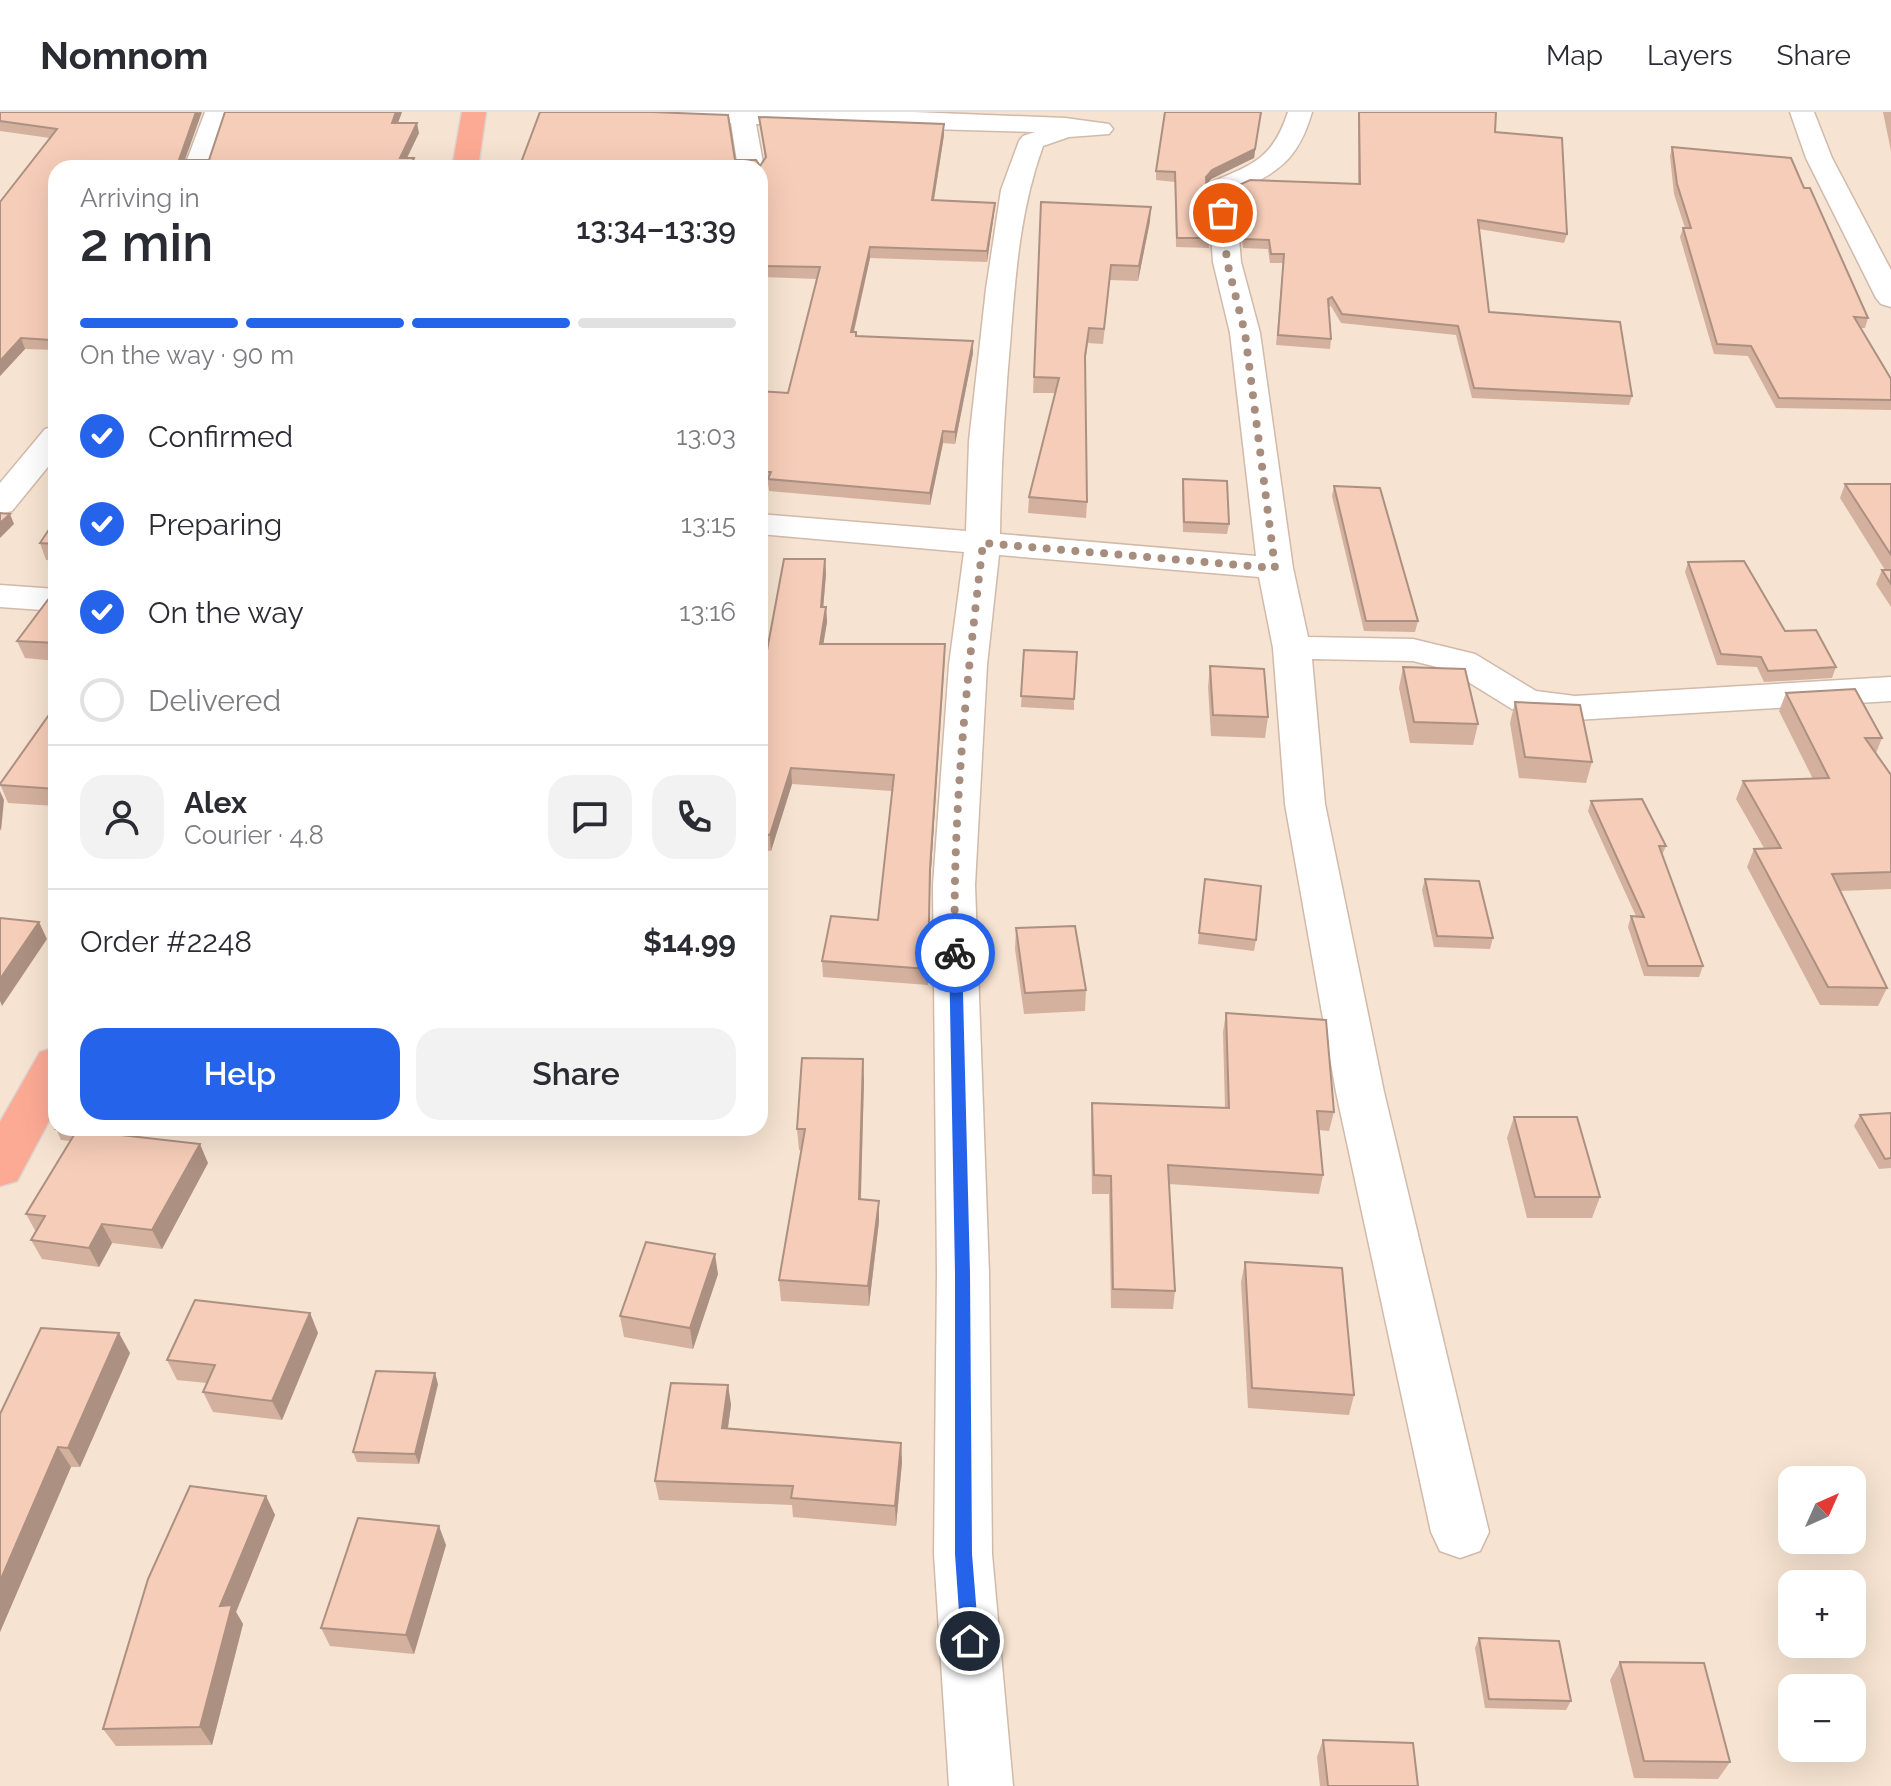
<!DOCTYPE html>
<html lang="en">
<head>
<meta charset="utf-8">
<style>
  body { margin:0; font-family:Raleway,sans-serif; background:#f2f2f3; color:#2b2b33; height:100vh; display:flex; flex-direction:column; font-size:30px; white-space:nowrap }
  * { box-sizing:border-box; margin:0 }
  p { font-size:26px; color:#7c7c81 }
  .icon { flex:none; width:44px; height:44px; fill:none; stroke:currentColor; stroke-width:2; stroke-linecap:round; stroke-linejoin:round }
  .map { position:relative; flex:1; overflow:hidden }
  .sheet { position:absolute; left:48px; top:48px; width:720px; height:976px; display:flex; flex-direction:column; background:#fff; border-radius:24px; box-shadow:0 8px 32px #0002 }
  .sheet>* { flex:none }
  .needle { width:52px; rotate:45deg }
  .fabs { position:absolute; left:1778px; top:1354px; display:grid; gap:16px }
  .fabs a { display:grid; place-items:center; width:88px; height:88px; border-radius:16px; background:#fff; box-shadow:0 8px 32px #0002; font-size:40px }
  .pin { position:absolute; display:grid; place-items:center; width:68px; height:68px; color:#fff; margin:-34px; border:4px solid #fff; border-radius:50%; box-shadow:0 2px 8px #0007 }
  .courier { position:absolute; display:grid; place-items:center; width:80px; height:80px; margin:-40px; border:6px solid #2563eb; border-radius:50%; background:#fff; color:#222; box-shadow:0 2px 10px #0007 }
  .headline em { font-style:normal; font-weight:600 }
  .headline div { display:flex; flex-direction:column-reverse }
  .headline { display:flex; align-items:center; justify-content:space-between; height:136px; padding:0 32px }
  h1 { font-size:52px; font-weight:600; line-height:60px }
  .bar { display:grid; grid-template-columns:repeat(4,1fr); gap:12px 8px; align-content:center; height:96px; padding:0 32px }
  .bar i { height:10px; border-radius:6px; background:#e1e1e2 }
  .bar .current { background:#2563eb }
  .bar p { grid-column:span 4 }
  .line { display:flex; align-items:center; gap:20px; padding:0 32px; border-top:2px solid #e1e1e2 }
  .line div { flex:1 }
  .round { display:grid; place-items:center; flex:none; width:84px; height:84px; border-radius:24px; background:#f2f2f3 }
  ol { padding:0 32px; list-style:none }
  li { display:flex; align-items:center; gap:24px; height:88px }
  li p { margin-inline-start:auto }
  li .icon { padding:8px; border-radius:50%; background:#2563eb; color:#fff; stroke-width:4 }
  li:last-child { color:#7c7c81 }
  li i { width:44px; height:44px; border:4px solid #e1e1e2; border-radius:50% }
  .action { display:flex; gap:16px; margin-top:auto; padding:16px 32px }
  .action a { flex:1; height:92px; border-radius:24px; background:#2563eb; color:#fff; font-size:32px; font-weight:600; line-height:92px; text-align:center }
  .action a+a { background:#f2f2f3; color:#2b2b33 }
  header { display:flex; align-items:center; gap:48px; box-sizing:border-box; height:112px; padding:0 40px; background:#fff; border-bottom:2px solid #e1e1e2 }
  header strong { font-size:38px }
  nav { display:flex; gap:44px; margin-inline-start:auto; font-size:28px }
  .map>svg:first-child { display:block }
  .residential { fill:#f6e3d1; fill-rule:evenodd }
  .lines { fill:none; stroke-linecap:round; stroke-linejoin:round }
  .minor-casing { stroke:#d2baab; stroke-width:3 }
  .highway-casing { stroke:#dcd3cf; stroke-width:3 }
  .minor { fill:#fff; fill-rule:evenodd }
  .highway { fill:#fdaa95; fill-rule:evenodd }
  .wall { fill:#d4b09e }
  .shaded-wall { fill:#ac9081 }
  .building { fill:#f6cdb8; stroke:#ac9081; stroke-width:2 }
  .route { fill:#2563eb }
  .done { stroke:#a78d7e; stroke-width:8; stroke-dasharray:0 14.4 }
</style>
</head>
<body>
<header>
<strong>Nomnom</strong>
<nav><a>Map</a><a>Layers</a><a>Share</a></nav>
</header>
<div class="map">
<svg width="1891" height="1674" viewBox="0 0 1891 1674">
  <rect width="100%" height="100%" fill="#fef2e3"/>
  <!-- residential -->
  <path class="residential" d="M0,0H1891V1674H0ZM56,56H760V1016H56ZM1792,1368H1852V1428H1792ZM1792,1472H1852V1532H1792ZM1792,1576H1852V1636H1792Z"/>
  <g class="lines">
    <defs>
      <g id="minor">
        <path d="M205,0H229L210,56H184Z"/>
        <path d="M631,0H914L1065,6L1109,12L1113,17L1109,22L1069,25L1043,34C1021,95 1016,155 1011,220C1005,288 1001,354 1000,422L1256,444L1230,221L1213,150L1208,76L1212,70C1254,52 1273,46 1288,0H1312C1298,48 1279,60 1235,80L1241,150L1260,221L1293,456L1308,525L1413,527L1475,542L1536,579L1575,584L1891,565V589L1575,608L1512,597L1449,558L1413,549L1312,547L1325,692L1384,980L1489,1420L1480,1439L1460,1446L1440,1439L1431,1420L1336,980L1285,692L1273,536L1259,465L999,443L987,553L975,773L989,1161L992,1442L1013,1674H949L934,1442L937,1161L933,773L949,553L964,440L760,422V402L966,419L969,329L986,177L1001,78L1019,29L1023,24L1035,20L756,12L764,56L760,62V56H738L731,11L643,7L634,5Z"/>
        <path d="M1790,0H1814L1832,46L1891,158V195L1881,192L1876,186L1806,46Z"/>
        <path d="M56,314V345L12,399L0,402V371L45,317Z"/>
        <path d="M0,473L56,477V499L0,495Z"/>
      </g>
      <g id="highway">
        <path d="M462,0H486L478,56H452Z"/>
        <path d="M56,935V996L17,1069L0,1074V1010L40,940Z"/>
      </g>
    </defs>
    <!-- minor casing -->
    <use href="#minor" class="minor-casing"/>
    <!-- highway casing -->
    <use href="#highway" class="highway-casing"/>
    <!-- minor -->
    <use href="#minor" class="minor"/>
    <!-- highway -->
    <use href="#highway" class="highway"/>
  </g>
  <!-- wall -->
  <g class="wall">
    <path d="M0,0L185,48H209L402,0L398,11L419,21L407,46H414L415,56H56V238L25,237L0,264L50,26L0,19Z"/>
    <path d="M1261,0L1254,46L1211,67L1207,73L1210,126L1209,136L1176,135L1175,70L1156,68V59Z"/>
    <path d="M1358,0H1496L1495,20L1567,122L1564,131L1479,117L1489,200L1632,284L1629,293L1472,286L1456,223L1341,211L1331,194L1329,195L1331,227L1330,237L1276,233L1283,151H1270L1268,137L1243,136L1238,82L1239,73L1358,72Z"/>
    <path d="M1883,0H1891V39Z"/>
    <path d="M759,5L944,23L934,88L995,91L994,102L987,150L870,146L854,220H856V224L973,241L955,332L943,331L930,393L769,379L768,372L760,371V279L788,281L818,167L760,165V56L735,48L760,54L765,46Z"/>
    <path d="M1672,35L1804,76L1868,206L1865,216H1860L1891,267V298L1776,296L1748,244L1714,242L1680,125L1683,116H1685L1674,82L1670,44Z"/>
    <path d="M1041,90L1150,109L1138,169L1110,168L1103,232L1088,231L1085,251L1087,390L1086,406L1028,401L1029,385L1055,281H1033Z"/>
    <path d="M1183,367L1229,412L1227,422L1183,420L1182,377Z"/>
    <path d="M1845,372H1891V495L1876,472L1882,458H1885L1840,386Z"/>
    <path d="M1334,374L1418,509L1415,520L1364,519L1332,384Z"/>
    <path d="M56,407V449L46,448L40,431Z"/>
    <path d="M825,447L826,462L823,495H826L827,510L823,532L945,547L930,773L928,873L823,865L822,849L878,808L892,679L792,672L771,739L760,738V576Z"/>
    <path d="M1688,450L1836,555L1832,566L1764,570L1757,555L1717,553L1685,460Z"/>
    <path d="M56,477V549L25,546L17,529Z"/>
    <path d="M1024,538L1074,587V598L1021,595Z"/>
    <path d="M1210,554L1268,605L1265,626L1211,624L1208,575Z"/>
    <path d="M1403,555L1478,612L1473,633L1410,631L1399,576Z"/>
    <path d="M1786,581L1882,626L1876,641L1891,663V777L1840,779L1887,876L1878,894L1820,893L1747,755L1754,737L1764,736L1736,687L1743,669L1813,667L1779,599Z"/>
    <path d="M1515,590L1592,650L1586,671L1519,666L1510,611Z"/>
    <path d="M56,593V694L8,691L0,672Z"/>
    <path d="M1591,689L1666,734L1662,743L1703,854L1699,865L1644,864L1628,815L1631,804H1636L1588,699Z"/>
    <path d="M1205,767L1256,828L1254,839L1198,832Z"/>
    <path d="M1425,767L1493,826L1490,837L1434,835L1422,778Z"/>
    <path d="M1016,816L1086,878L1085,899L1024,902L1015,837Z"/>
    <path d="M1226,901L1334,1000L1329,1019L1319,1018L1323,1063L1319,1082L1169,1072L1175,1179L1173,1197L1111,1196L1109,1082H1092L1091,1010L1092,991L1225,996L1223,920Z"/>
    <path d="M864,968L861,1087L879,1089V1109L869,1194L781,1189L779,1168L801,1038H799L797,1017Z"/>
    <path d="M1891,1001V1056L1879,1057L1854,1014L1860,1003Z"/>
    <path d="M1514,1005L1600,1085L1592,1106H1527L1507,1026Z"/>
    <path d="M57,1016H138L133,1024L208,1051L162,1137L112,1131L99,1155L42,1147L31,1128L36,1120L26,1102L70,1029L61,1028L56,1017Z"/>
    <path d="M1245,1150L1354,1283L1349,1303L1248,1296L1241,1170Z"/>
    <path d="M718,1162L693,1237L624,1225L620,1204Z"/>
    <path d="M310,1201L318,1221L282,1308L213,1300L203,1280L207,1271L177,1268L167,1248Z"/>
    <path d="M130,1241L80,1355H71L0,1520V1302Z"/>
    <path d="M438,1272L419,1352L357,1350L353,1340Z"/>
    <path d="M728,1273L731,1293L728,1316L901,1331L902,1350L896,1414L793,1405L792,1393L659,1388L655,1369Z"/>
    <path d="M266,1384L275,1403L236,1500L243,1512L212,1633L116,1634L103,1617Z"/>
    <path d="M446,1433L414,1542L330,1534L321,1516Z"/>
    <path d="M1479,1526L1571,1589L1566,1598L1485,1596L1475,1536Z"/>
    <path d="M1620,1550L1730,1650L1718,1667L1634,1666L1610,1568Z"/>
    <path d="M1323,1628L1418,1674H1320L1317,1645Z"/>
  </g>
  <!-- shaded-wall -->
  <g class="shaded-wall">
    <path d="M196,0H202L182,56L179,48Z"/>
    <path d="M396,0H402L394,21L392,11Z"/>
    <path d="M1261,0L1254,46L1211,67L1206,74V65Z"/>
    <path d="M417,11L419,21L402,56L400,46Z"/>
    <path d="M944,12V23L932,99V88Z"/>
    <path d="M414,46L416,56H409Z"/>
    <path d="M995,91L994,102L987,150V139Z"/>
    <path d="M1151,95L1150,109L1138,169L1139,154Z"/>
    <path d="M870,135V146L851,231V220Z"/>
    <path d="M56,223V238L55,239L51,228Z"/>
    <path d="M21,226L25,237L0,264V249Z"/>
    <path d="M973,229V241L955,332V320Z"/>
    <path d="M943,319V331L930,393V381Z"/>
    <path d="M10,402L14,412L0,426V411Z"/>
    <path d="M825,447L826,462L822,510L821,495Z"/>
    <path d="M826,495L827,510L821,547L820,532Z"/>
    <path d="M945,532L930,773L928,873L930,757Z"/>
    <path d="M791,656L792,672L771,739L770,723Z"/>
    <path d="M0,679L4,688L1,719L0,716Z"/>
    <path d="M39,810L47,827L2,894L0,889V867Z"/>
    <path d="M763,838L764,849L760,868V852Z"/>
    <path d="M863,947L864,968L860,1108L859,1087Z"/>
    <path d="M127,1016H138L127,1036L122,1025Z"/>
    <path d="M200,1032L208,1051L162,1137L152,1118Z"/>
    <path d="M879,1089V1109L869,1194L868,1174Z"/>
    <path d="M102,1112L112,1131L99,1155L89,1136Z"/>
    <path d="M715,1142L718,1162L693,1237L690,1216Z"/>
    <path d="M310,1201L318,1221L282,1308L272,1289Z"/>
    <path d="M119,1221L130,1241L80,1355L68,1336Z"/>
    <path d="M435,1261L438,1272L419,1352L415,1342Z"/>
    <path d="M728,1273L731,1293L725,1336L722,1316Z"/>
    <path d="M901,1331L902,1350L896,1414L895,1394Z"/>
    <path d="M58,1335L71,1355L0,1520V1469Z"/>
    <path d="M266,1384L275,1403L236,1500L243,1512L212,1633L200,1615L220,1494Z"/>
    <path d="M439,1414L446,1433L414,1542L406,1523Z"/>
  </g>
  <!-- building -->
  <g class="building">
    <path d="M0,0H196L179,48H209L225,0H396L392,11H417L400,46H414L409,56H56V223L51,228L21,226L0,249V90L57,17L0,9Z"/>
    <path d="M540,0H652L728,3L735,48H756L760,54L766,45L759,5L944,12L932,88L995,91L987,139L870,135L851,220H856V224L973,229L955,320L943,319L930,381L768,367L771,360L760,359V279L788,281L820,155L760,154V56H519Z"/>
    <path d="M1165,0H1261L1255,37L1212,58L1206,65L1210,126H1177L1175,60L1156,59Z"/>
    <path d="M1359,0H1496L1495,20L1562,26L1567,122L1478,108L1489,200L1620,210L1632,284L1474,276L1458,214L1342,202L1332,185L1328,187L1331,227L1278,223L1284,142H1271L1269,128L1244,127L1239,73L1250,68L1360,72Z"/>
    <path d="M1672,35L1791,46L1804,76H1810L1868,206L1854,205L1891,267V288L1779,286L1751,234L1717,232L1683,116H1691L1677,72Z"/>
    <path d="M1041,90L1151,95L1139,154L1111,153L1104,217L1089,216L1085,244L1087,390L1029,385L1059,266L1034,265Z"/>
    <path d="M1183,367L1227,369L1229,412L1184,410Z"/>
    <path d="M1845,372H1891V443Z"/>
    <path d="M1334,374L1380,376L1418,509H1366Z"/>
    <path d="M0,401L10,402L0,411Z"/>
    <path d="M56,407V432L40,431Z"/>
    <path d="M784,447H825L821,495H826L820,532H945L930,757L928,857L822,849L831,804L878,808L894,663L791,656L770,723L760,722V576Z"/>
    <path d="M1744,449L1785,519L1816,518L1836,555L1768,559L1761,545L1721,542L1688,450Z"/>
    <path d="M1882,458H1891V472Z"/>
    <path d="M56,477V531L17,529Z"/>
    <path d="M1024,538L1077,540L1074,587L1021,584Z"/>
    <path d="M1210,554L1264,557L1268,605L1213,603Z"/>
    <path d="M1403,555L1465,557L1478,612L1414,610Z"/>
    <path d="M1855,577L1882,626H1865L1891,663V760L1832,762L1887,876L1828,875L1754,737L1781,736L1743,669L1829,666L1786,581Z"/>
    <path d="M1515,590L1580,593L1592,650L1525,645Z"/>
    <path d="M56,593V677L0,673V672Z"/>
    <path d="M1642,687L1666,734H1659L1703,854H1648L1631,804L1644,805L1591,689Z"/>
    <path d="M1205,767L1261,774L1256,828L1199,821Z"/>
    <path d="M1425,767L1479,769L1493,826L1437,824Z"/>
    <path d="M0,806L39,810L0,867Z"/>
    <path d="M1075,814L1086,878L1025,881L1016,816Z"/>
    <path d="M760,838H763L760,852Z"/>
    <path d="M1226,901L1326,908L1334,1000L1317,999L1323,1063L1168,1053L1175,1179L1113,1177L1111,1064L1094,1063L1092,991L1229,996Z"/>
    <path d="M802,946L863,947L859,1087L879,1089L868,1174L779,1168L805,1017H797Z"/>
    <path d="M1891,1001V1046L1885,1047L1860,1003Z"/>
    <path d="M1514,1005H1577L1600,1085H1535Z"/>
    <path d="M57,1016H127L123,1023L77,1018L75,1020L56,1017Z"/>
    <path d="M77,1018L200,1032L152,1118L102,1112L89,1136L31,1128L45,1104L26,1102Z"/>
    <path d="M646,1130L715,1142L690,1216L620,1204Z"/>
    <path d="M1245,1150L1342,1156L1354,1283L1252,1276Z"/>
    <path d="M195,1188L310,1201L272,1289L203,1280L215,1253L167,1248Z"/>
    <path d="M41,1216L119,1221L68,1336L58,1335L0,1469V1302Z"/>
    <path d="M376,1259L435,1261L415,1342L353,1340Z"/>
    <path d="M671,1271L728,1273L722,1316L901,1331L895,1394L791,1386L793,1374L655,1369Z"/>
    <path d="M190,1374L266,1384L220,1494L232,1493L200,1615L103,1617L148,1467Z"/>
    <path d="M358,1406L439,1414L406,1523L321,1516Z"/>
    <path d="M1479,1526L1559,1529L1571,1589L1489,1587Z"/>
    <path d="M1620,1550L1704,1551L1730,1650L1644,1649Z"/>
    <path d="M1323,1628L1413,1631L1418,1674H1328Z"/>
  </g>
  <!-- route -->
  <path class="route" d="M955,837L962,841L970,1161L972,1442L979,1529L976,1535L970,1538L964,1535L961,1529L955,1442V1161L949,841Z"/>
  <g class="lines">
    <!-- done -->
    <path class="done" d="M955,841C952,704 967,566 983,431L1275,456L1245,221L1227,150L1223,101"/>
  </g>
</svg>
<div class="fabs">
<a><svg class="needle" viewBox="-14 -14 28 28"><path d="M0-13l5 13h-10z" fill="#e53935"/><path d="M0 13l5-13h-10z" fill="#7c7c81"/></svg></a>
<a>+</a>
<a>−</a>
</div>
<div class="pin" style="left:1223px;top:101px;background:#ea580c"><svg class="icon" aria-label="bag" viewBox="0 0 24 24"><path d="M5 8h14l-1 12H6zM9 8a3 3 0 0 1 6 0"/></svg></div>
<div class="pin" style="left:970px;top:1529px;background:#1f2937"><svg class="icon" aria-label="home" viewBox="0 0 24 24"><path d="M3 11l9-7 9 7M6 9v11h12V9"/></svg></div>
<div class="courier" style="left:955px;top:841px"><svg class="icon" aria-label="bike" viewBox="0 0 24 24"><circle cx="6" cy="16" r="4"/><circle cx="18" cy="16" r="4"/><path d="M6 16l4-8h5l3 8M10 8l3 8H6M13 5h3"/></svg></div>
<section class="sheet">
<div class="headline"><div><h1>2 min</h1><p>Arriving in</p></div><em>13:34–13:39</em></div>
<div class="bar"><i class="current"></i><i class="current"></i><i class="current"></i><i></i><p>On the way · 90 m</p></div>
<ol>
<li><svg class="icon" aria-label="check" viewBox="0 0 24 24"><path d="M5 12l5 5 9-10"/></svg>Confirmed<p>13:03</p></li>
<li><svg class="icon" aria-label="check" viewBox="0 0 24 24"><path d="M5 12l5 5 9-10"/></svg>Preparing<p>13:15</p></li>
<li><svg class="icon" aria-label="check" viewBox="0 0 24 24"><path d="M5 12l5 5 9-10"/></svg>On the way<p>13:16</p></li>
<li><i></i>Delivered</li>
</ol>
<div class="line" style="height:144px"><a class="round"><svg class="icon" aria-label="person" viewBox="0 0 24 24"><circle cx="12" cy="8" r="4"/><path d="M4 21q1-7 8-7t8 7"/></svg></a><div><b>Alex</b><p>Courier · 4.8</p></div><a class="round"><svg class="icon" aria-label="chat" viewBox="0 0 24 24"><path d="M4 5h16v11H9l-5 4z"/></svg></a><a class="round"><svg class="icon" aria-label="phone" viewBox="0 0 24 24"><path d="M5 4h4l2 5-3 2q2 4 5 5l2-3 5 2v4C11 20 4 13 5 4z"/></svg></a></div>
<div class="line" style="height:104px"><div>Order #2248</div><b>$14.99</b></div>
<div class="action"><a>Help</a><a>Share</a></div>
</section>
</div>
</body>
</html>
